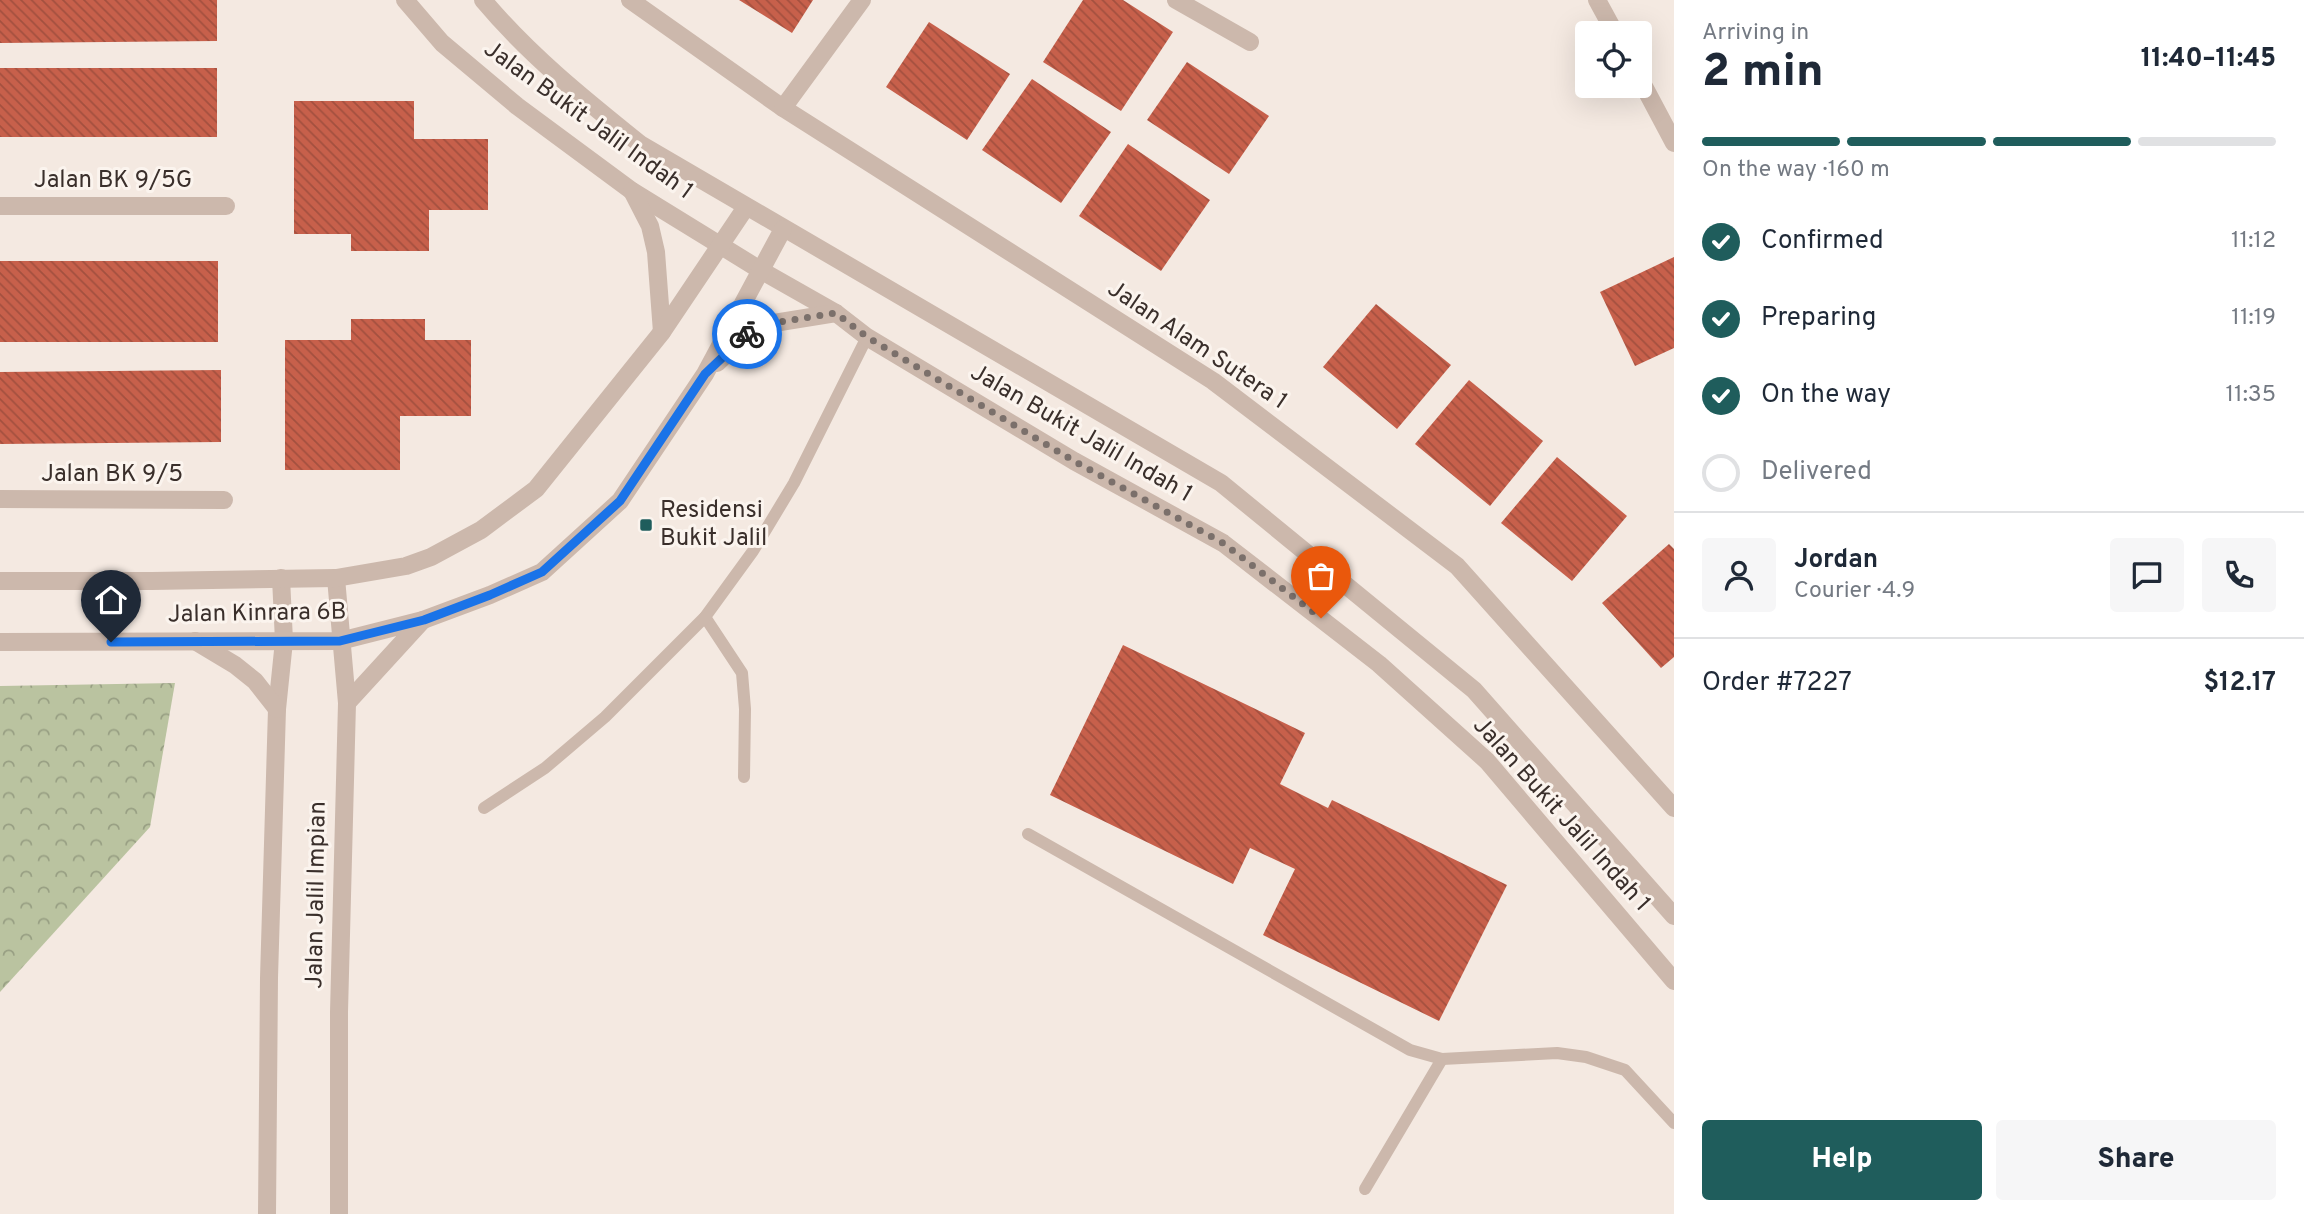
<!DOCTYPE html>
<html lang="en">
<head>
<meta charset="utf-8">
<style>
  body { margin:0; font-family:Overpass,sans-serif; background:#f6f6f7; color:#1f2937; height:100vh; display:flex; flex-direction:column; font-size:26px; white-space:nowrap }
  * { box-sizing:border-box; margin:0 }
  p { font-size:23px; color:#747a83 }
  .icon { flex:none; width:38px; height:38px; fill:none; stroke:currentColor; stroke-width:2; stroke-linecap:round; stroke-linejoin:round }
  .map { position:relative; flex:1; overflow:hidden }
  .drawer { display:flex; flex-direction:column; background:#fff; width:630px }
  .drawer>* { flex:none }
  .fabs { position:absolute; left:1575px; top:21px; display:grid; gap:14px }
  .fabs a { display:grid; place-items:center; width:77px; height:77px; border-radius:7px; background:#fff; box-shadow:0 7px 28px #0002; font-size:35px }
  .pin { position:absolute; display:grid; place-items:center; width:60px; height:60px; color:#fff; margin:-72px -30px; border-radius:50% 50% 50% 0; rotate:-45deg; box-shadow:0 0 7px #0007 }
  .pin .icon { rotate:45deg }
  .courier { position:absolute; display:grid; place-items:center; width:70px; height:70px; margin:-35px; border:5px solid #1a73e8; border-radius:50%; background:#fff; color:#222; box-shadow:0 2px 9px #0007 }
  .summary em { font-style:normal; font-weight:800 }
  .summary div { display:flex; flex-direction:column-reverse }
  .summary { display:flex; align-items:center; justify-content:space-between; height:119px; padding:0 28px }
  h1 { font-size:46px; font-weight:800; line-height:52px }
  .bar { display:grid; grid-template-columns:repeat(4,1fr); gap:10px 7px; align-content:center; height:84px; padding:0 28px }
  .bar i { height:9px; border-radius:5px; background:#e0e1e3 }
  .bar .active { background:#1f5d5c }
  .bar p { grid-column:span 4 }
  .line { display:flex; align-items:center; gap:18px; padding:0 28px; border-top:2px solid #e0e1e3 }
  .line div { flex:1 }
  .round { display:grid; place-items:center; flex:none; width:74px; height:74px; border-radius:7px; background:#f6f6f7 }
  ol { padding:0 28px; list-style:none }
  li { display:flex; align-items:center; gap:21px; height:77px }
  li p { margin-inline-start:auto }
  li .icon { padding:7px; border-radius:50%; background:#1f5d5c; color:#fff; stroke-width:4 }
  li:last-child { color:#747a83 }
  li i { width:38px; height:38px; border:4px solid #e0e1e3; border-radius:50% }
  .button { display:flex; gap:14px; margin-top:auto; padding:14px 28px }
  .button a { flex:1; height:80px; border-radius:7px; background:#1f5d5c; color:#fff; font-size:28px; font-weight:800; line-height:80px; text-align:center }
  .button a+a { background:#f6f6f7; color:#1f2937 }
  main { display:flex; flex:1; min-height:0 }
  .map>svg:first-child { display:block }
  .forest { fill:url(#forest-crowns) }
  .building { fill:url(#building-back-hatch) }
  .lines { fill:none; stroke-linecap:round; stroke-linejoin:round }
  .service { stroke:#ccb8ac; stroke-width:12 }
  .minor { stroke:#ccb8ac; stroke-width:18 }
  .tertiary { stroke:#ccb8ac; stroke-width:18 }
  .done { stroke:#7b706b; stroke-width:7; stroke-dasharray:0 12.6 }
  .route { stroke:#1a73e8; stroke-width:9 }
  .poi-dot { fill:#1f5d5c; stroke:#fbf4ee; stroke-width:2.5 }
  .labels { text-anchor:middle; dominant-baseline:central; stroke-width:6; stroke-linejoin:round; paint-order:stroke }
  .street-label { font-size:24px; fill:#3a2f2b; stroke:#fbf4ee }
  .poi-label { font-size:24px; fill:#3a2f2b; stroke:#fbf4ee; text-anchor:start }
</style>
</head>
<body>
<main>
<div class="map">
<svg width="1674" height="1214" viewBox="0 0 1674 1214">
  <defs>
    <pattern id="forest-crowns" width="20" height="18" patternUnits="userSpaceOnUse" patternTransform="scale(1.75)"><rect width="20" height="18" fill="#bac3a0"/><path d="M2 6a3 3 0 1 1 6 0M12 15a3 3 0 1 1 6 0" fill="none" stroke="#989f83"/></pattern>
    <pattern id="building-back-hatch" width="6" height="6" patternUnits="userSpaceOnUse" patternTransform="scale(1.75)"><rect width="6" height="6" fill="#c7604b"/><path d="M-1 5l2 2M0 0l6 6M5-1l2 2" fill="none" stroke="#a3503f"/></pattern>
  </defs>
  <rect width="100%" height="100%" fill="#f4e9e1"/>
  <!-- forest -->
  <path class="forest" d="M175,683L150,827L0,992V686Z"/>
  <!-- building -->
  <g class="building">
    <path d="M0,0H217V41L0,43Z"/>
    <path d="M739,0H813L792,33Z"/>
    <path d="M1083,0H1123L1173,32L1121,111L1043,62Z"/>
    <path d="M929,22L1010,74L967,140L886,87Z"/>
    <path d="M1187,62L1269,116L1229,174L1147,120Z"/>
    <rect x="0" y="68" width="217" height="69"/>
    <path d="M1032,79L1111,132L1061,203L982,150Z"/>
    <path d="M294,101H414V139H488V210H429V251H351V234H294Z"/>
    <path d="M1128,144L1210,200L1161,271L1079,216Z"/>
    <path d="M1674,257V348L1635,366L1600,292Z"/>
    <rect x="0" y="261" width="218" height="81"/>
    <path d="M1376,304L1451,365L1397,429L1323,367Z"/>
    <path d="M351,319H425V340H471V416H400V470H285V340H351Z"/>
    <path d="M221,370V442L0,444V372Z"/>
    <path d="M1469,380L1543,441L1490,506L1415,444Z"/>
    <path d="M1557,457L1627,516L1572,581L1501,523Z"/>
    <path d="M1669,544L1674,549V657L1661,668L1602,603Z"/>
    <path d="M1123,645L1305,733L1280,784L1328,808L1332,800L1507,885L1439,1021L1263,935L1295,869L1250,848L1233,884L1050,795Z"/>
  </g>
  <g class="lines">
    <!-- service -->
    <g class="service">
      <path d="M705,617L742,673L745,709L744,777"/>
      <path d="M484,808L545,768L605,717L705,617L753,551L794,483L867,337"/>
      <path d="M1028,834L1410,1050L1442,1059L1557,1053L1586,1057L1625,1070L1674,1123"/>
      <path d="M1365,1189L1442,1059"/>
    </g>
    <!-- minor -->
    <g class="minor">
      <path d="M630,0L783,108L1213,381L1457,566L1674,808"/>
      <path d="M1176,0L1250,42"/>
      <path d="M1597,0L1615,33"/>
      <path d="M1640,79L1674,143"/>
      <path d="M783,108L862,0"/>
      <path d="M0,206H226"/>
      <path d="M0,499L224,500"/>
      <path d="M336,578L347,703L339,1012V1214"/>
      <path d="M267,1214L269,978L277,709L284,641L281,578"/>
    </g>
    <!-- tertiary -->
    <g class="tertiary">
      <path d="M405,0L442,43L517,106L632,191L762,271L836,313L867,337L1074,461L1223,543L1379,664L1487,761L1674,981"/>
      <path d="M483,0C529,55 584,99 640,144L1221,483L1474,690L1674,916"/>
      <path d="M632,191L650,226L656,252L662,332"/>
      <path d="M717,363L749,333L774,323L836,313"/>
      <path d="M0,581H152L336,578L406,566L431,557L481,530L536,489L662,332L746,207"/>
      <path d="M195,641L235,665L255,681L277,709"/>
      <path d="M0,642L340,641L423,620L490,595L542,572L620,501L705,374L783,229"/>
      <path d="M347,703L423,620"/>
    </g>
  </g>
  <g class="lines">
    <!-- done -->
    <path class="done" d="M747,334L774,323L836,313L867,337L1074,461L1223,543L1321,618"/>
    <!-- route -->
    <path class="route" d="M111,642L340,641L424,620L490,595L542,572L620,501L705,374L747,334"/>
  </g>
  <!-- markers -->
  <rect class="poi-dot" x="639" y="518" width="14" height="14" rx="3.5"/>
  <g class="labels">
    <!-- street labels -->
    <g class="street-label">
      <text transform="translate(588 121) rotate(36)">Jalan Bukit Jalil Indah 1</text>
      <text x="113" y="181">Jalan BK 9/5G</text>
      <text transform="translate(1197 346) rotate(34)">Jalan Alam Sutera 1</text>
      <text transform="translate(1081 434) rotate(30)">Jalan Bukit Jalil Indah 1</text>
      <text x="112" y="475">Jalan BK 9/5</text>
      <text transform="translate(257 614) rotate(-1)">Jalan Kinrara 6B</text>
      <text transform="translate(1561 815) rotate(48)">Jalan Bukit Jalil Indah 1</text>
      <text transform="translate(317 895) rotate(-89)">Jalan Jalil Impian</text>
    </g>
    <!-- poi labels -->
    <g class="poi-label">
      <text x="660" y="511">Residensi<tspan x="660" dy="28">Bukit Jalil</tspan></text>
    </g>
  </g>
</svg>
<div class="fabs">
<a><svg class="icon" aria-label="locate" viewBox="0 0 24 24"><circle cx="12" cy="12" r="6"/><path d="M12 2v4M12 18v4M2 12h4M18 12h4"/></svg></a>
</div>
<div class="pin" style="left:1321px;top:618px;background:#ea580c"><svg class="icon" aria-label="bag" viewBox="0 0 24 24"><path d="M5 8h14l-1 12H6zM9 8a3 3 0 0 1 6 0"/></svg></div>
<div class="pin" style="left:111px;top:642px;background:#1f2937"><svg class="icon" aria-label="home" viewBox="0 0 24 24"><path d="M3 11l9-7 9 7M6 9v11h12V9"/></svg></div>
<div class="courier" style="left:747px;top:334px"><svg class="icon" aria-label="bike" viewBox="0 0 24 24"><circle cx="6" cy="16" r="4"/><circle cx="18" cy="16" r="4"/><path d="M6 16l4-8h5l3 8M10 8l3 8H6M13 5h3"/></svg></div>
</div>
<section class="drawer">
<div class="summary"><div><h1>2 min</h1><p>Arriving in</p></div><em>11:40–11:45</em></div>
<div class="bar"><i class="active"></i><i class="active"></i><i class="active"></i><i></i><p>On the way · 160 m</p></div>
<ol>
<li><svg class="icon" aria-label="check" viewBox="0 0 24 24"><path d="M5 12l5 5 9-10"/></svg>Confirmed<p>11:12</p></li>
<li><svg class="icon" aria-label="check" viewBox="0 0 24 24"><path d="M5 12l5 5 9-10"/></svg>Preparing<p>11:19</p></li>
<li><svg class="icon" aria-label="check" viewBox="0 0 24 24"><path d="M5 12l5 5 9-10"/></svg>On the way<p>11:35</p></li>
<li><i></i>Delivered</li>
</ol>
<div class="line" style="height:126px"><a class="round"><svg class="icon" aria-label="person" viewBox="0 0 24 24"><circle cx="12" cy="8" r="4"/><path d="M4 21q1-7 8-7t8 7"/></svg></a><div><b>Jordan</b><p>Courier · 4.9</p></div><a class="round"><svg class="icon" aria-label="chat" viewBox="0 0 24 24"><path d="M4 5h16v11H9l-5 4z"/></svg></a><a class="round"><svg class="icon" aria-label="phone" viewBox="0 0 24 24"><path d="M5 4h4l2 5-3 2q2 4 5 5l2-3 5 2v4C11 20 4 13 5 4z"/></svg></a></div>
<div class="line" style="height:91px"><div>Order #7227</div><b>$12.17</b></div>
<div class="button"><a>Help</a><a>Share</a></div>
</section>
</main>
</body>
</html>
